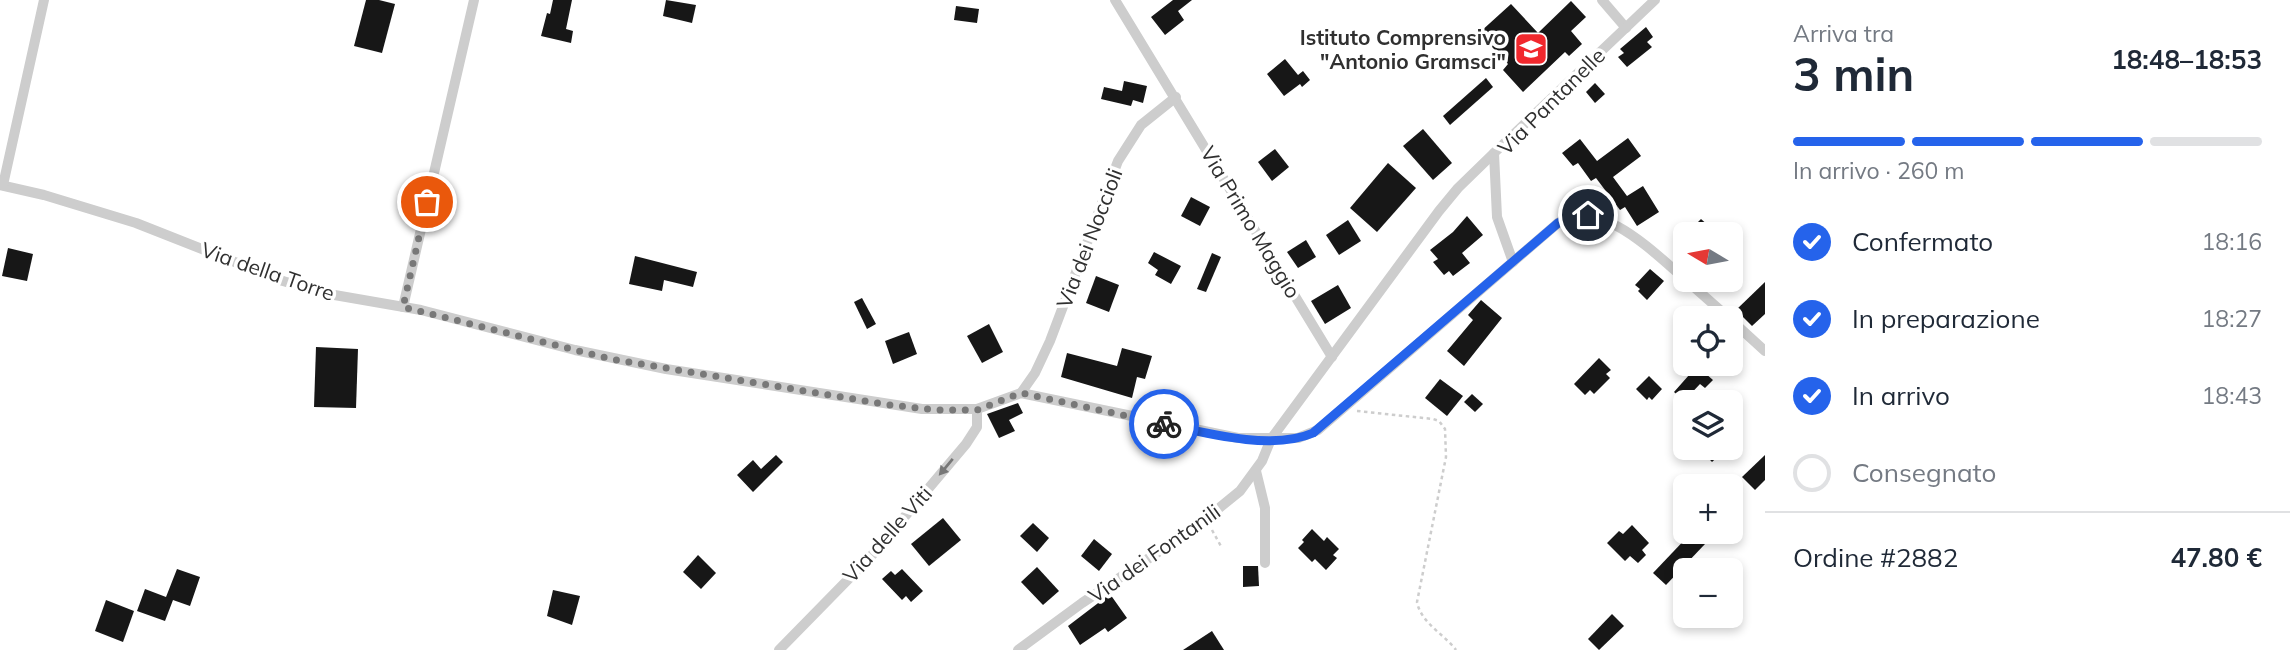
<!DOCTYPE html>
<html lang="it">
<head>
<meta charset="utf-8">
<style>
  body { margin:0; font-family:Mulish,sans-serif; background:#f6f6f7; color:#1f2937; height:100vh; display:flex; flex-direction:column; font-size:26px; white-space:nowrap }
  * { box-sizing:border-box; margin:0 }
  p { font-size:23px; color:#747a83 }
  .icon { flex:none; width:38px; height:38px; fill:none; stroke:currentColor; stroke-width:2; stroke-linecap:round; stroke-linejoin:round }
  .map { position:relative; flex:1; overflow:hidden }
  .drawer { display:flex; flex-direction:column; background:#fff; width:525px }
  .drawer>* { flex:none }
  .needle { width:46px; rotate:280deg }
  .controls { position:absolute; left:1673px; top:222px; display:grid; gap:14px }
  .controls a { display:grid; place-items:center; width:70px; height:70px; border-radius:10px; background:#fff; box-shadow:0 4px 10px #0003; font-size:35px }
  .pin { position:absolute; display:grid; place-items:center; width:60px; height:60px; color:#fff; margin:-30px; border:4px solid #fff; border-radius:50%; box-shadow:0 2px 7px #0007 }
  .courier { position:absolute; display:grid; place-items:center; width:70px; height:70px; margin:-35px; border:5px solid #2563eb; border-radius:50%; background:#fff; color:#222; box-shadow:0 2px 9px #0007 }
  .head em { font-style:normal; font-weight:700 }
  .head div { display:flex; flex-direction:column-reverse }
  .head { display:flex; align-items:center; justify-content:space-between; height:119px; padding:0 28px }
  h1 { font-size:46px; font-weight:700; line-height:52px }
  .bar { display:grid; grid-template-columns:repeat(4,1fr); gap:10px 7px; align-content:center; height:84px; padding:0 28px }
  .bar i { height:9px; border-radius:5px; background:#e0e1e3 }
  .bar .selected { background:#2563eb }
  .bar p { grid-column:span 4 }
  .line { display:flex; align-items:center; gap:18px; padding:0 28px; border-top:2px solid #e0e1e3 }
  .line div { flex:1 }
  ol { padding:0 28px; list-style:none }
  li { display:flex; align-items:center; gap:21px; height:77px }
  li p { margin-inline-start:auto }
  li .icon { padding:7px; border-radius:50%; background:#2563eb; color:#fff; stroke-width:4 }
  li:last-child { color:#747a83 }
  li i { width:38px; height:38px; border:4px solid #e0e1e3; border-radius:50% }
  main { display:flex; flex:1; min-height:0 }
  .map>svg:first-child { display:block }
  .building { fill:#171717 }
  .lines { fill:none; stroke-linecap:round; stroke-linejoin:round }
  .path { stroke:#cdcdcd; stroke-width:2.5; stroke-dasharray:3.5 3.5; stroke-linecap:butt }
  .street { stroke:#cdcdcd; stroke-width:10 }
  .oneway { fill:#777 }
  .done { stroke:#787878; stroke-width:7; stroke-dasharray:0 12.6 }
  .route { stroke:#2563eb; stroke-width:9 }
  .labels { text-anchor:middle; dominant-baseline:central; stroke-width:7; stroke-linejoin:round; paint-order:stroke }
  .poi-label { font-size:21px; font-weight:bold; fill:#303030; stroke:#fff; text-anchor:end }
  .street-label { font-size:21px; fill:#303030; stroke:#fff }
</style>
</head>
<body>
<main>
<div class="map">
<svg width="1765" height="650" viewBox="0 0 1765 650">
  <rect width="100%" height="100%" fill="#fff"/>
  <!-- building -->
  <g class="building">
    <path d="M366,0H379L395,4L382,53L354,46Z"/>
    <path d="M553,0H572L566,29L573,31L571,43L541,36L547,13L550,14Z"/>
    <path d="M666,0L696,5L692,23L663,16Z"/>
    <path d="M1173,0H1192L1178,11L1184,20L1165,35L1151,17Z"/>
    <path d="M1571,1L1586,17L1571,31L1582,44L1569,56L1565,52L1523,92L1503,70L1508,64L1479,33L1511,4L1538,33Z"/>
    <path d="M956,6L979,9L977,23L954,20Z"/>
    <path d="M1646,27L1653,37L1647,42L1652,47L1627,67L1618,57L1624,53L1620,49Z"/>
    <path d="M1285,59L1298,75L1303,71L1310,80L1302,87L1300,84L1284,96L1267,74Z"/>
    <path d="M1486,78L1493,87L1450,125L1443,116Z"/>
    <path d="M1124,81L1147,86L1143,103L1133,100L1131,106L1101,99L1104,87L1122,91Z"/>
    <path d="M1595,83L1605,94L1595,103L1586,92Z"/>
    <path d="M1423,129L1452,163L1433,180L1403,146Z"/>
    <path d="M1628,138L1641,156L1613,177L1627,196L1643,186L1659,212L1637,226L1625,207L1620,210L1596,178L1591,181L1578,163L1573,166L1562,153L1580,139L1597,161Z"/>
    <path d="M1275,149L1289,167L1272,181L1258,162Z"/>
    <path d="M1388,163L1416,188L1377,232L1350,208Z"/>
    <path d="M1191,197L1210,207L1200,226L1181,216Z"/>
    <path d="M1467,216L1483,235L1462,253L1470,263L1453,276L1449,271L1444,275L1433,262L1438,259L1430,250L1453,232Z"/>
    <path d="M1701,219L1718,234H1686Z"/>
    <path d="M1348,220L1361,241L1339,255L1326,235Z"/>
    <path d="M1306,240L1316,257L1298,268L1287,252Z"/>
    <path d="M8,248L33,254L27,281L2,276Z"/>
    <path d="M1154,252L1181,266L1171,284L1155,275L1158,270L1148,263Z"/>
    <path d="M1212,253L1221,257L1206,292L1197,289Z"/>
    <path d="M635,256L697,272L693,287L664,280L662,291L629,284Z"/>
    <path d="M1650,269L1664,281L1647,300L1638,291L1640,289L1635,285Z"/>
    <path d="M1096,276L1119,285L1109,312L1086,303Z"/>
    <path d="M1765,282V314L1752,326L1736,310Z"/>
    <path d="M1338,285L1351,308L1325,324L1311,301Z"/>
    <path d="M862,298L876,324L867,329L854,302Z"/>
    <path d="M1481,300L1502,318L1464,366L1447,351L1473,320L1468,315Z"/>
    <path d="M989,324L1003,352L982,363L967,336Z"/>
    <path d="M909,332L917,354L893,364L885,341Z"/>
    <path d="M316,347L358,349L356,408L314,407Z"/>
    <path d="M1122,348L1152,356L1145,379L1137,377L1132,398L1061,377L1067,353L1117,366Z"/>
    <path d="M1599,358L1611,370L1606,374L1610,378L1594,394L1590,390L1585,395L1574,384Z"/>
    <path d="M1697,366L1713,380L1705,388L1700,384L1684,401L1674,392Z"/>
    <path d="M1649,376L1662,389L1652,400L1649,397L1647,400L1636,389Z"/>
    <path d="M1440,379L1463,396L1447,416L1425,398Z"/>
    <path d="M1472,394L1483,404L1475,412L1464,402Z"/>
    <path d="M1018,403L1023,413L1009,420L1015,431L999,438L987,414Z"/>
    <path d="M1699,448H1727L1712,462Z"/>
    <path d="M776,455L783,462L753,492L737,475L753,460L761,469Z"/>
    <path d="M1765,455V480L1755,490L1742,477Z"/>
    <path d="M943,518L961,540L929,566L911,544Z"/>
    <path d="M1033,523L1049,538L1037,552L1020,536Z"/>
    <path d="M1632,525L1649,543L1642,550L1646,555L1638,563L1630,556L1625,561L1607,543L1619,531L1623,534Z"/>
    <path d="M1312,529L1324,541L1327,537L1339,549L1333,555L1337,558L1326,570L1315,559L1312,562L1298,548L1304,542L1302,540Z"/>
    <path d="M1692,532L1705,544L1666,585L1653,573Z"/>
    <path d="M1094,539L1112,554L1099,571L1081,556Z"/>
    <path d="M698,555L716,573L701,589L683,572Z"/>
    <path d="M1243,566H1258L1259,586L1243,587Z"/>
    <path d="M1037,567L1059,591L1043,605L1021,582Z"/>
    <path d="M177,569L200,577L190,606L173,600L165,621L137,611L145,589L166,597Z"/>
    <path d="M902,569L923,591L911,602L906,596L902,600L882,579L891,571L895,575Z"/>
    <path d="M553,590L580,596L572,625L547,616Z"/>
    <path d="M1110,594L1127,618L1108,632L1105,628L1080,645L1068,626Z"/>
    <path d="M106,600L134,611L123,642L95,631Z"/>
    <path d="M1612,614L1624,626L1599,650L1588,639Z"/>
    <path d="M1212,631L1224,650H1183Z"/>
  </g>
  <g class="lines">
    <!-- path -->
    <g class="path">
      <path d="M1357,411L1433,419L1439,421L1445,429L1446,457L1417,602C1421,623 1444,634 1456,650"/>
      <path d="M1212,530L1222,548"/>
    </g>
    <!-- street -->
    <g class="street">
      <path d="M1115,0L1332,357"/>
      <path d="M1602,0L1626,28"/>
      <path d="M0,185L44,195L136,223L283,281L323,293L421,310L575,350L666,369L922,409H977L1021,393L1238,438H1298L1318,430L1558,223C1599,195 1655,254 1685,279"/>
      <path d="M3,185L44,0"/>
      <path d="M1513,262L1497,217L1494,153L1655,0"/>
      <path d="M1686,280L1729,318"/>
      <path d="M403,307L474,0"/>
      <path d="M1731,320L1765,351"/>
      <path d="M1021,393L1035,373L1050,341L1118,161L1141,125L1176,97"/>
      <path d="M1256,471L1265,508V563"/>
      <path d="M779,650L874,553L966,444L977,427V409"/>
      <path d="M1018,650L1082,603L1197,526L1240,491L1262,461L1271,439L1439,211L1458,188L1494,153"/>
    </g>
  </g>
  <!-- one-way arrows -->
  <defs><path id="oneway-solid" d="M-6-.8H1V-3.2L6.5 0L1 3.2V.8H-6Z" transform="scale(1.75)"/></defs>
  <use class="oneway" href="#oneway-solid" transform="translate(946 467) rotate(130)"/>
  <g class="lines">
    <!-- done -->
    <path class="done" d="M427,202L403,307L611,359L890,405L937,410H977L1021,393L1164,424"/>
    <!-- route -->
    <path class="route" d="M1164,424C1205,433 1272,451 1313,433L1558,223L1574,215H1588"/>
  </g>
  <!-- icons -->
  <defs>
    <symbol id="school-square" viewBox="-11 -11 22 22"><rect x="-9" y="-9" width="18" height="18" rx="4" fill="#f1282d" stroke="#fff"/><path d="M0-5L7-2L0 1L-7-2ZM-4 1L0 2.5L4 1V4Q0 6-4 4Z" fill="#fff"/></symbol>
  </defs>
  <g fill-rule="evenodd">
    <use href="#school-square" x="1512" y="30" width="38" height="38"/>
  </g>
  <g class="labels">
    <!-- poi labels -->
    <g class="poi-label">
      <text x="1506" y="37">Istituto Comprensivo<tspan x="1506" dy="24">"Antonio Gramsci"</tspan></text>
    </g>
    <!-- street labels -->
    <g class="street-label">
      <text transform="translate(1551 101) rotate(-45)">Via Pantanelle</text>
      <text transform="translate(1251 222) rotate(59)">Via Primo Maggio</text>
      <text transform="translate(1089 238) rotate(-69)">Via dei Noccioli</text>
      <text transform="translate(268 271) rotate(19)">Via della Torre</text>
      <text transform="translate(887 534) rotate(-48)">Via delle Viti</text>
      <text transform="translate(1154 553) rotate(-35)">Via dei Fontanili</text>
    </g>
  </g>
</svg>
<div class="controls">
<a><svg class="needle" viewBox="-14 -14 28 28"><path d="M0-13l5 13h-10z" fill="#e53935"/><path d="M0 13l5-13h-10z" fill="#747a83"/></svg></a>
<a><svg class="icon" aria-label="locate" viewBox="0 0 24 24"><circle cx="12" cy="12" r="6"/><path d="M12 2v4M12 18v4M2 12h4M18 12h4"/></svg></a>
<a><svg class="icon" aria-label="layers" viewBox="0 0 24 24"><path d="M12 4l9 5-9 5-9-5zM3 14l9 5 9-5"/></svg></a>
<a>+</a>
<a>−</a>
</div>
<div class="pin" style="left:427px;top:202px;background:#ea580c"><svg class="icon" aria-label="bag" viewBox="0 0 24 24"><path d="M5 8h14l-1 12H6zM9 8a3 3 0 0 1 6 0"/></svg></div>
<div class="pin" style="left:1588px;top:215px;background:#1f2937"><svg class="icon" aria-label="home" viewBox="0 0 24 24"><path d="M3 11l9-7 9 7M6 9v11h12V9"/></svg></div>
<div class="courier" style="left:1164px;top:424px"><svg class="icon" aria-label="bike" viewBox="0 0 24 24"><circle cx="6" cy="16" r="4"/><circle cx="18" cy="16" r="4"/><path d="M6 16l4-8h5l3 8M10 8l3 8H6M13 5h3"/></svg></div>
</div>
<section class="drawer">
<div class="head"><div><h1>3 min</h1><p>Arriva tra</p></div><em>18:48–18:53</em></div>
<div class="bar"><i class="selected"></i><i class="selected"></i><i class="selected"></i><i></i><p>In arrivo · 260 m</p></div>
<ol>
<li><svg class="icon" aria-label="check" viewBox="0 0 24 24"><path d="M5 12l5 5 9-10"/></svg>Confermato<p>18:16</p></li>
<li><svg class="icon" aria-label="check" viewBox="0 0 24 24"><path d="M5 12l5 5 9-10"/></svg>In preparazione<p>18:27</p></li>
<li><svg class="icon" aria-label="check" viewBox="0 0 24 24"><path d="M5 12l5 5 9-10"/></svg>In arrivo<p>18:43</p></li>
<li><i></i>Consegnato</li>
</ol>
<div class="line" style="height:91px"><div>Ordine #2882</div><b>47.80 €</b></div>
</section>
</main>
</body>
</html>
